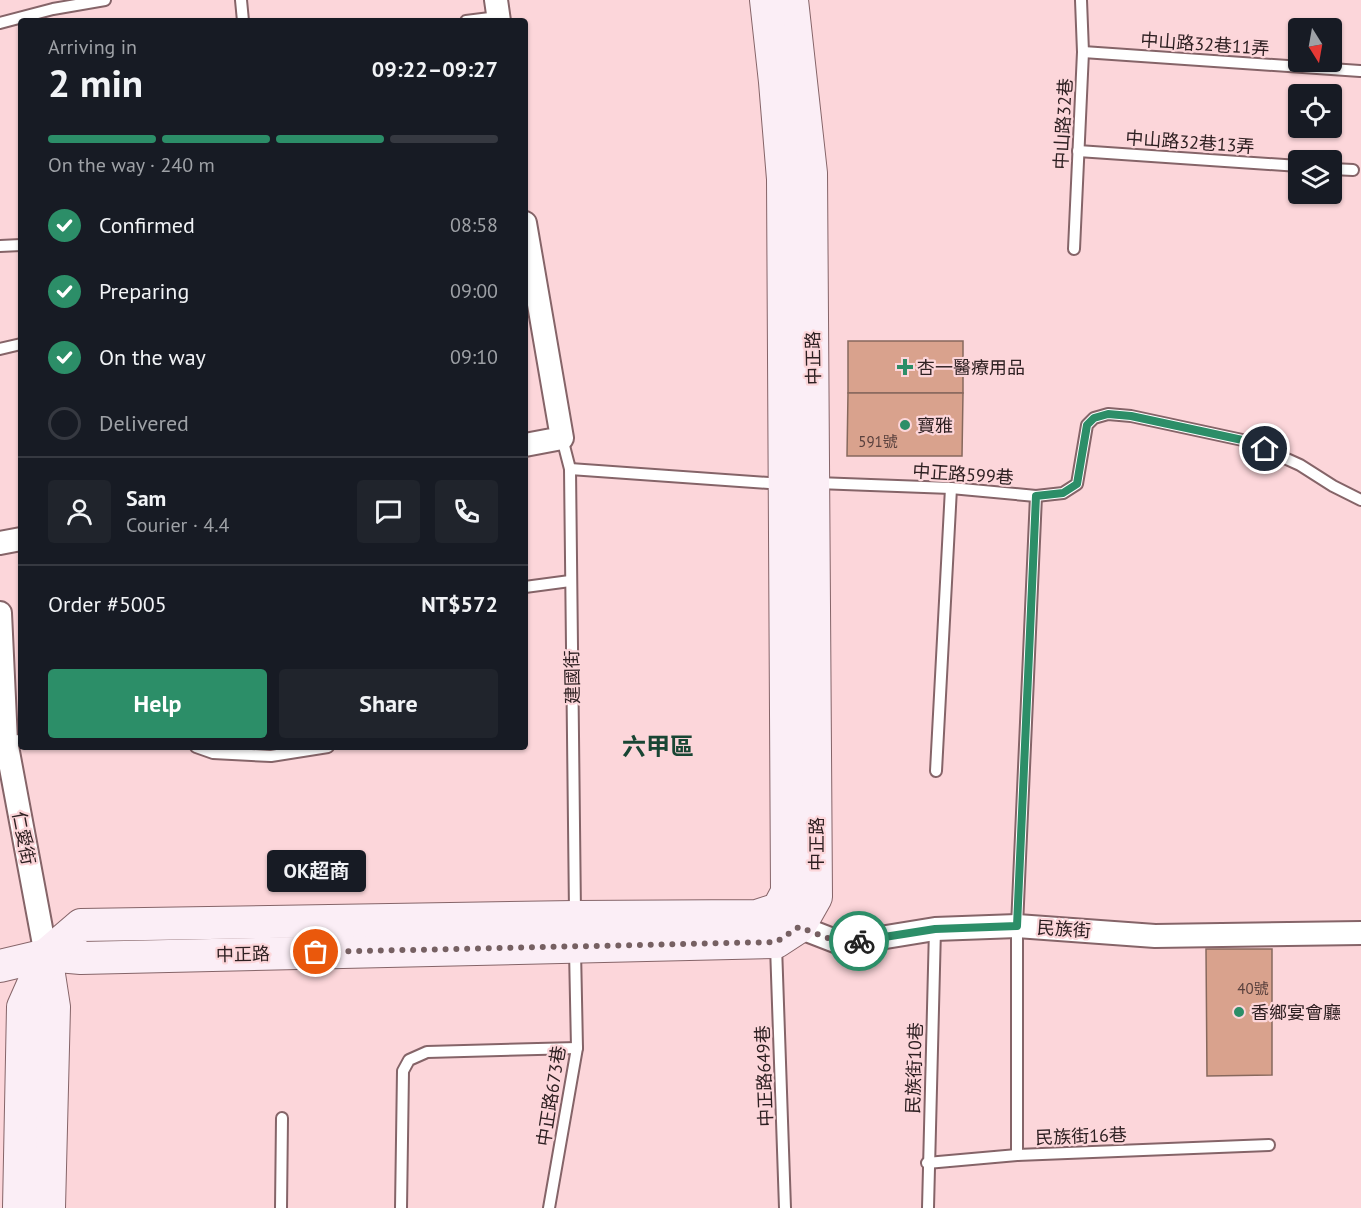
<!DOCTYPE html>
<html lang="en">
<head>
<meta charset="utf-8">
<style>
  body { margin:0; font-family:"PT Sans","Noto Sans TC",sans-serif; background:#20242c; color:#f1f3f6; height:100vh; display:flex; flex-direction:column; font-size:22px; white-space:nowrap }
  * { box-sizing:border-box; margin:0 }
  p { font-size:20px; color:#9ea1a6 }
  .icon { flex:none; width:33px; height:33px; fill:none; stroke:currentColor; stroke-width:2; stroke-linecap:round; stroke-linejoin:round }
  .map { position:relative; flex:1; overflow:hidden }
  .sheet { position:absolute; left:18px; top:18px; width:510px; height:732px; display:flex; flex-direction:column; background:#171b24; border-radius:6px; box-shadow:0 2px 4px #0004 }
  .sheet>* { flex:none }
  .needle { width:39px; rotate:169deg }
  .buttons { position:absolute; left:1288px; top:18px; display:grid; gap:12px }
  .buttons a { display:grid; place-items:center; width:54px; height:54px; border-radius:6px; background:#171b24; box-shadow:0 2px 4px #0004; font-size:30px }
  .pin { position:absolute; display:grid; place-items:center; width:51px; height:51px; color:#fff; margin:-26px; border:3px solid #fff; border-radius:50%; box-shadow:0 2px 6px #0007 }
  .courier { position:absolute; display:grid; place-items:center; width:60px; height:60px; margin:-30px; border:4px solid #2c8e68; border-radius:50%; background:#fff; color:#222; box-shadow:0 2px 8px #0007 }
  .bubble { position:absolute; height:42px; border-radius:6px; background:#171b24; box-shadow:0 2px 4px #0004; font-size:20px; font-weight:700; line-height:42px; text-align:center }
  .overview em { font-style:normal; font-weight:700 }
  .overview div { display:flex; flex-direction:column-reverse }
  .overview { display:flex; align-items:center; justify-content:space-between; height:102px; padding:0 30px }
  h1 { font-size:39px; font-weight:700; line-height:45px }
  .bar { display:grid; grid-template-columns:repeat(4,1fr); gap:9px 6px; align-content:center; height:72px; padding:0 30px }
  .bar i { height:8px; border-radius:4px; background:#363941 }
  .bar .on { background:#2c8e68 }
  .bar p { grid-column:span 4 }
  .line { display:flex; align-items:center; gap:15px; padding:0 30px; border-top:2px solid #363941 }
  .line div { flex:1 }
  .round { display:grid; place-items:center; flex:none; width:63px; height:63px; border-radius:6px; background:#20242c }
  ol { padding:0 30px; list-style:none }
  li { display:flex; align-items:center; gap:18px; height:66px }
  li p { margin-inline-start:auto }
  li .icon { padding:6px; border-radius:50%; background:#2c8e68; color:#fff; stroke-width:4 }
  li:last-child { color:#9ea1a6 }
  li i { width:33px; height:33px; border:3px solid #363941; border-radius:50% }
  .action { display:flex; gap:12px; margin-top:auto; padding:12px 30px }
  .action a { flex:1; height:69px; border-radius:6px; background:#2c8e68; color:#fff; font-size:24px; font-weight:700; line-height:69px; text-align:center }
  .action a+a { background:#20242c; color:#f1f3f6 }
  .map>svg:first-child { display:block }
  .building { fill:#d9a28d; stroke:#87685d; stroke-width:1.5 }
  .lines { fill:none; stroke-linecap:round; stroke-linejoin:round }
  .lane-casing { stroke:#856468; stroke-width:14 }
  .street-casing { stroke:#856468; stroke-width:26 }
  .secondary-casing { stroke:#856468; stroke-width:34 }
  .lane { stroke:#fff; stroke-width:10 }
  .street { stroke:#fff; stroke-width:22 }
  .secondary { stroke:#fbeef6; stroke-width:32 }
  .done { stroke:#766062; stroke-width:6; stroke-dasharray:0 10.8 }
  .route { stroke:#2c8e68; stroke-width:8 }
  .poi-dot { fill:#2c8e68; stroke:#fcd6da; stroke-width:2 }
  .labels { text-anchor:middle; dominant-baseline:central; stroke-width:4.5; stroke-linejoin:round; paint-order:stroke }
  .number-label { font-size:15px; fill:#59403d }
  .street-label { font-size:18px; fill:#2e2022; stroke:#fcd6da }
  .poi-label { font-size:18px; fill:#2e2022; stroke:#fcd6da; text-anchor:start }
  .district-label { font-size:24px; font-weight:bold; fill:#184533; stroke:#fcd6da }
</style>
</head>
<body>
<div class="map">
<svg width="1361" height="1208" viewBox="0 0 1361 1208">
  <rect width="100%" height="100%" fill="#fcd6da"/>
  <!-- building -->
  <g class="building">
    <rect x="848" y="341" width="115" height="52"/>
    <path d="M848,393H963L962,456H847Z"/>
    <path d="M1206,949H1272V1075L1207,1076Z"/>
  </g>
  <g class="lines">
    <defs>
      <g id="lane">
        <path d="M241,0L243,21"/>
        <path d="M466,21L498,17"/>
        <path d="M0,23L53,9L105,0"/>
        <path d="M1083,52L1360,71"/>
        <path d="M1078,151L1299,166"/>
        <path d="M1332,169L1353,170"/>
        <path d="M0,246L21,245"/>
        <path d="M1074,249L1083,52L1081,0"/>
        <path d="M0,349L21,344"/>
        <path d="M562,438L570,469L575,913"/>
        <path d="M570,469L782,484"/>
        <path d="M817,483L951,488L1036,496L1063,493L1077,484L1087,425L1094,418L1108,414L1131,416L1247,441L1300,465L1333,486L1361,500"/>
        <path d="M1036,496L1017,926V1155L1269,1145"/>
        <path d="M525,587L570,581"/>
        <path d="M6,741L21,740"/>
        <path d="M196,747L213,753L271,756L328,747"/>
        <path d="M936,771L951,488"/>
        <path d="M776,946L785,1208"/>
        <path d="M927,1163L1017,1155"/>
        <path d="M281,1208L282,1118"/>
        <path d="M401,1208L403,1071L409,1060L427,1052L577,1048"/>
        <path d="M549,1208L577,1048L575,950"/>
        <path d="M928,1208L935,929"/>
      </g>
      <g id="street">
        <path d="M496,0L499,21"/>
        <path d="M525,223L562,438L525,445"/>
        <path d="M0,543L21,539"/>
        <path d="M0,613L6,741L46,955"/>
        <path d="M789,918L799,927L843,944L935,929L1017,926L1155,936L1361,933"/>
      </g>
      <g id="secondary">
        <path d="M46,955L54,1007L49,1208"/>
        <path d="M0,966L46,955L81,958L776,942L799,927L816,897L811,173L792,0"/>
        <path d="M19,1208L23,1007L46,955L81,925L575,917L757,916L778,909L787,892L783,179L775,82L766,0"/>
      </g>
    </defs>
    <!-- lane casing -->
    <use href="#lane" class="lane-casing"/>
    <!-- street casing -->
    <use href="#street" class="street-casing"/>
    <!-- secondary casing -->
    <use href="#secondary" class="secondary-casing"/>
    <!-- lane -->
    <use href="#lane" class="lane"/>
    <!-- street -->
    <use href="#street" class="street"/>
    <!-- secondary -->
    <use href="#secondary" class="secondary"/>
  </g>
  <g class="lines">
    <!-- done -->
    <path class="done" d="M316,952L776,942L799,927L843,944L859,941"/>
    <!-- route -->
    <path class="route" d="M859,941L935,929L1017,926L1036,496L1063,493L1077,484L1087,425L1094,418L1108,414L1131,416L1247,441L1265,449"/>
  </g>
  <!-- markers -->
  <g class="poi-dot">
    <path d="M902 358h6v6h6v6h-6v6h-6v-6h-6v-6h6z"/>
    <circle cx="905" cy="425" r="6"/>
    <circle cx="1239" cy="1012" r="6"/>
  </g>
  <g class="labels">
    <!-- number labels -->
    <g class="number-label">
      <text x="878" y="441">591號</text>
      <text x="1253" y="988">40號</text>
    </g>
    <!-- street labels -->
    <g class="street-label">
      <text transform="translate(1205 44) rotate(4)">中山路32巷11弄</text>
      <text transform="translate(1063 124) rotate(-87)">中山路32巷</text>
      <text transform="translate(1190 142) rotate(4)">中山路32巷13弄</text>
      <text transform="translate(813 358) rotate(-91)">中正路</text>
      <text transform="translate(963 474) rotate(4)">中正路599巷</text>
      <text transform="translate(572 677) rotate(-91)">建國街</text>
      <text transform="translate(24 838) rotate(79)">仁愛街</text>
      <text transform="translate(816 844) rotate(-90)">中正路</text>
      <text transform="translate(1064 929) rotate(4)">民族街</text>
      <text transform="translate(243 954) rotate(-1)">中正路</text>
      <text transform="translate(914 1068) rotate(-88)">民族街10巷</text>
      <text transform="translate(764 1076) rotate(-92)">中正路649巷</text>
      <text transform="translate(551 1096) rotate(-81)">中正路673巷</text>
      <text transform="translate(1081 1136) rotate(-2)">民族街16巷</text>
    </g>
    <!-- poi labels -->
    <g class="poi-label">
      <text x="917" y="367">杏一醫療用品</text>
      <text x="917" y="425">寶雅</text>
      <text x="1251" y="1012">香鄉宴會廳</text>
    </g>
    <!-- district labels -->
    <g class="district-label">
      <text x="658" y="746">六甲區</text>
    </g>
  </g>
</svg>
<div class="buttons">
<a><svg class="needle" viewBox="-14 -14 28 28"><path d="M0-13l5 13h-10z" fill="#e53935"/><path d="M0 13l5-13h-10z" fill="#9ea1a6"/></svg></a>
<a><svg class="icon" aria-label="locate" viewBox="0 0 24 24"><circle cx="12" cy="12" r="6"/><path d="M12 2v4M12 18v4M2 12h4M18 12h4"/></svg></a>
<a><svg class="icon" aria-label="layers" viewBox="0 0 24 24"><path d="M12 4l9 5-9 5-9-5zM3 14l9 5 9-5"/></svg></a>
</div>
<div class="pin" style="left:316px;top:952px;background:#ea580c"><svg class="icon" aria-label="bag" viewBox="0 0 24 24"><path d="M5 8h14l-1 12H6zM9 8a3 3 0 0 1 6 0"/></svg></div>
<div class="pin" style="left:1265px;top:449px;background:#1f2937"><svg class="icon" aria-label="home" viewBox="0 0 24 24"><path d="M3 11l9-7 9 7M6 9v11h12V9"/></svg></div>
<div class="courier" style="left:859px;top:941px"><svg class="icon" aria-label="bike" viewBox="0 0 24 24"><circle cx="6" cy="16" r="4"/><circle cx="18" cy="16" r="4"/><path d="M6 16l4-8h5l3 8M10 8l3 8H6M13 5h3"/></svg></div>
<div class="bubble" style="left:267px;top:850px;width:99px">OK超商</div>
<section class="sheet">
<div class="overview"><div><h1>2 min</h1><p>Arriving in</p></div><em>09:22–09:27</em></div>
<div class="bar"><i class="on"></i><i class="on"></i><i class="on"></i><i></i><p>On the way · 240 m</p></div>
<ol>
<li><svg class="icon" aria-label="check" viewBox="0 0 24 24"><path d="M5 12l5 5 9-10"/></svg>Confirmed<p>08:58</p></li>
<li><svg class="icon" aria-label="check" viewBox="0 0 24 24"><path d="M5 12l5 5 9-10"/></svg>Preparing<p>09:00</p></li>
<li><svg class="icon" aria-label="check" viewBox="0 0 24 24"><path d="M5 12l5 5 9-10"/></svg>On the way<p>09:10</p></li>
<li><i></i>Delivered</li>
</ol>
<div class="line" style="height:108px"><a class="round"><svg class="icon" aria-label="person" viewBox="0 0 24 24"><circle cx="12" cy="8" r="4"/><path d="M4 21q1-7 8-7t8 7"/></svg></a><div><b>Sam</b><p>Courier · 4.4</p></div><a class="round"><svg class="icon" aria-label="chat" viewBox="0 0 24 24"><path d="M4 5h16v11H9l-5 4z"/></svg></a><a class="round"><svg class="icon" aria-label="phone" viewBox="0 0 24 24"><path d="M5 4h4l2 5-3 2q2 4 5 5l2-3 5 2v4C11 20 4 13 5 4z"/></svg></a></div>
<div class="line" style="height:78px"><div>Order #5005</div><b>NT$572</b></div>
<div class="action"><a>Help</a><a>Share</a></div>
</section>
</div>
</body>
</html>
